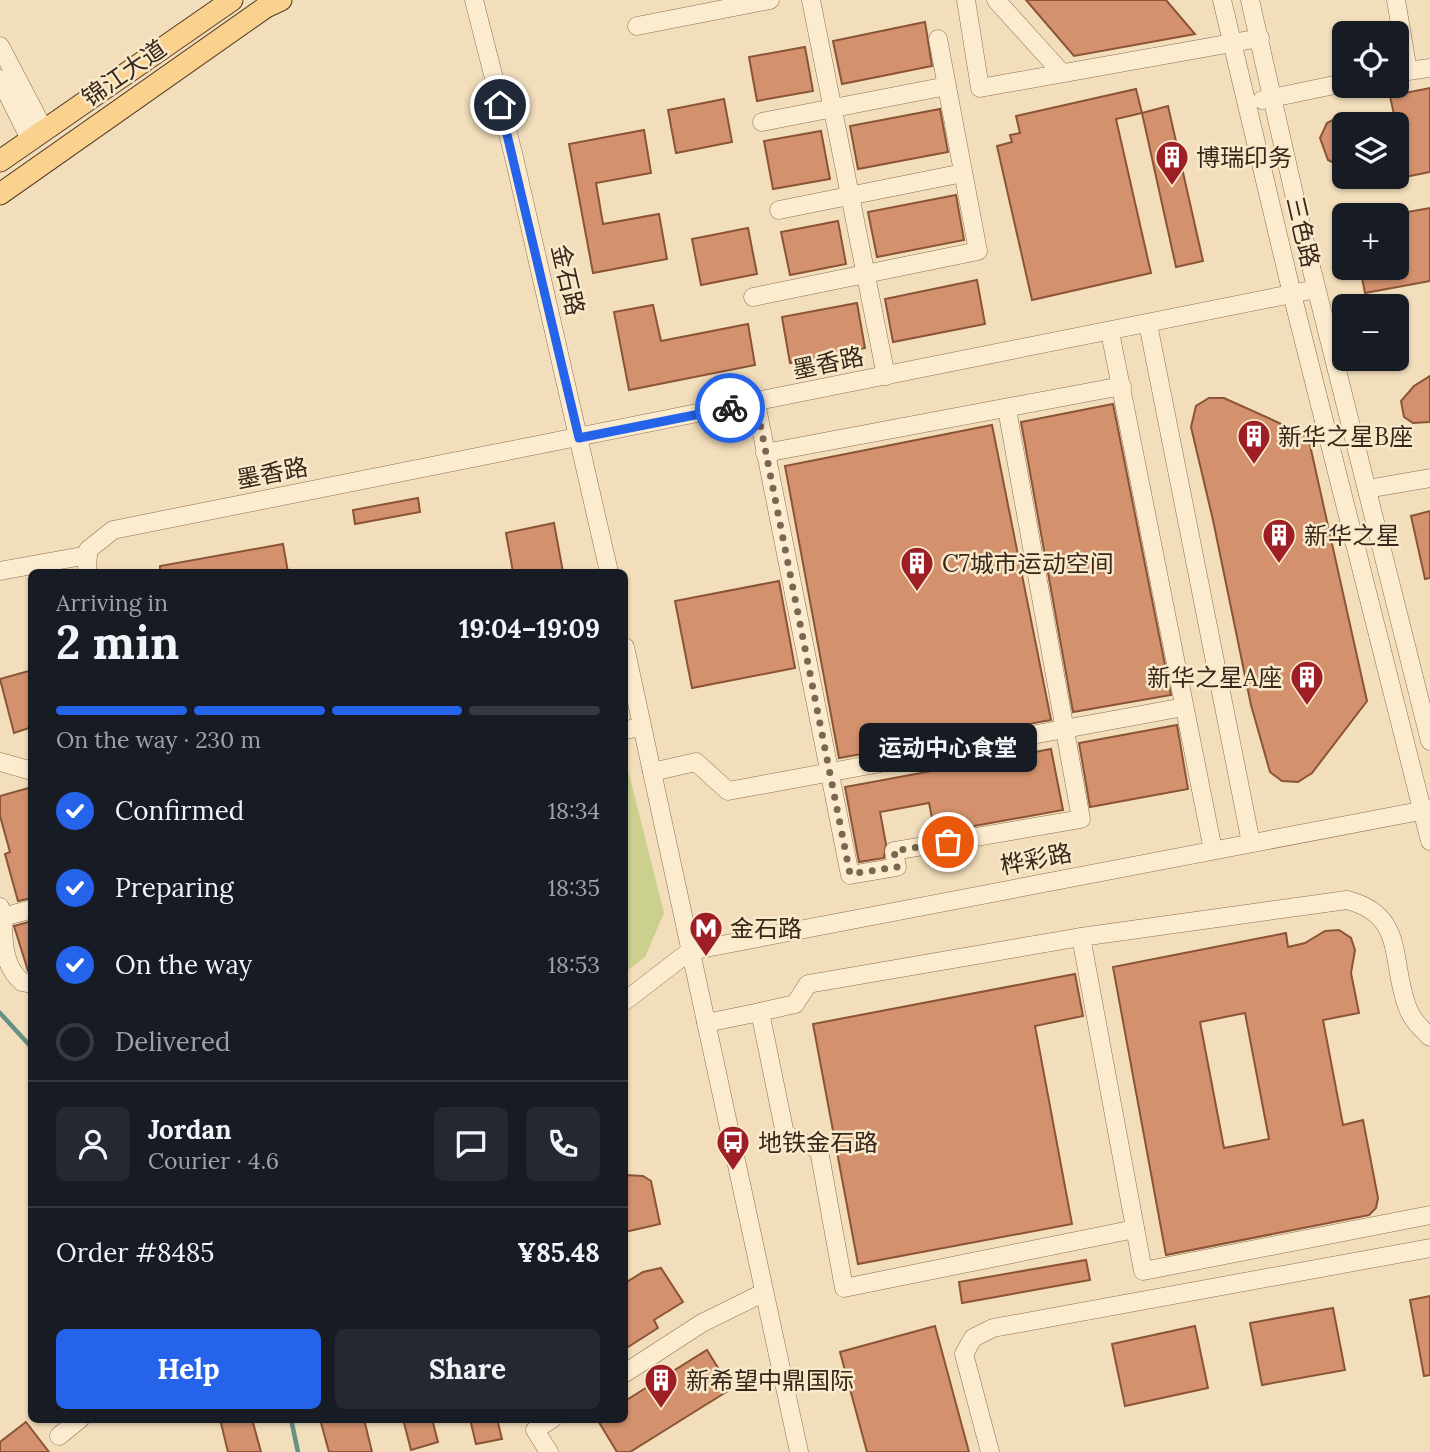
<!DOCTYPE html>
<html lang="en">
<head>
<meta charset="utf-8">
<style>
  body { margin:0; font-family:Lora,"Noto Sans SC",serif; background:#242831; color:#f1f3f6; height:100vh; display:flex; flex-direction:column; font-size:26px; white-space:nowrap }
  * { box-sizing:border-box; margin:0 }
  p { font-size:23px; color:#9ea1a6 }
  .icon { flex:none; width:38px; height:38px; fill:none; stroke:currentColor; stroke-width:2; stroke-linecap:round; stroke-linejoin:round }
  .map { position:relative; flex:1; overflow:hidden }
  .details { position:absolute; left:28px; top:569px; width:600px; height:854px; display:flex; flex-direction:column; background:#171b24; border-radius:10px; box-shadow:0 2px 5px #0004 }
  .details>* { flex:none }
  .buttons { position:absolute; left:1332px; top:21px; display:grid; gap:14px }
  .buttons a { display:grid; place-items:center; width:77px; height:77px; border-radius:10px; background:#171b24; box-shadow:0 2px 5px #0004; font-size:35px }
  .pin { position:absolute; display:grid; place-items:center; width:60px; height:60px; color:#fff; margin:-30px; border:4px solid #fff; border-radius:50%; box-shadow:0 2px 7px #0007 }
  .courier { position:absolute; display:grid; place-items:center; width:70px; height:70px; margin:-35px; border:5px solid #2563eb; border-radius:50%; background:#fff; color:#222; box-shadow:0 2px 9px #0007 }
  .bubble { position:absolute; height:49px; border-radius:10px; background:#171b24; box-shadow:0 2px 5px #0004; font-size:23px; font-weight:700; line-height:49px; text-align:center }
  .headline em { font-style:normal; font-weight:700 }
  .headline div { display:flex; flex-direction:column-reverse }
  .headline { display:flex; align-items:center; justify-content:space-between; height:119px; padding:0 28px }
  h1 { font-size:46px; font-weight:700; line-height:52px }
  .bar { display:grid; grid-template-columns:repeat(4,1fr); gap:10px 7px; align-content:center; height:84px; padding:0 28px }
  .bar i { height:9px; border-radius:5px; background:#363941 }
  .bar .selected { background:#2563eb }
  .bar p { grid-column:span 4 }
  .line { display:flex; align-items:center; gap:18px; padding:0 28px; border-top:2px solid #363941 }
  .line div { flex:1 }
  .round { display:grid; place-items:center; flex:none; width:74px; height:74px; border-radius:10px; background:#242831 }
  ol { padding:0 28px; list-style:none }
  li { display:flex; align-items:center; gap:21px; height:77px }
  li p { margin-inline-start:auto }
  li .icon { padding:7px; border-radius:50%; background:#2563eb; color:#fff; stroke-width:4 }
  li:last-child { color:#9ea1a6 }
  li i { width:38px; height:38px; border:4px solid #363941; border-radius:50% }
  .cta { display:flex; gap:14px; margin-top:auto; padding:14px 28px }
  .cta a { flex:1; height:80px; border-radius:10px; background:#2563eb; color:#fff; font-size:28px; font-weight:700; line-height:80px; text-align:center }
  .cta a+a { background:#242831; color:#f1f3f6 }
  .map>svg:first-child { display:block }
  .green { fill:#ccd08f }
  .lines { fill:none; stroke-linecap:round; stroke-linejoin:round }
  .stream { stroke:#679084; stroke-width:4.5 }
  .building { fill:#d3926d; stroke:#8b5437; stroke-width:2; fill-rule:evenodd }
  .minor-casing { stroke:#8a6e54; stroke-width:19 }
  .major-casing { stroke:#573c29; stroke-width:23 }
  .minor { stroke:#fceccf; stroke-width:18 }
  .major { stroke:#fad28e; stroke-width:21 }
  .done { stroke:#796752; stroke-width:7; stroke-dasharray:0 12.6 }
  .route { stroke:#2563eb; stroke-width:9 }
  .labels { text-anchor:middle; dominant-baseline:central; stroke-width:5; stroke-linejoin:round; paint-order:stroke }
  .street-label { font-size:24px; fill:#38271a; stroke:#f8e9cb }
  .poi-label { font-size:24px; fill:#38271a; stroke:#f8e9cb; text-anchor:start }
</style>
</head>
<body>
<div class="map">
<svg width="1430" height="1452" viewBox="0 0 1430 1452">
  <rect width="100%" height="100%" fill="#f2debb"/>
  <!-- green -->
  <path class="green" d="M625,758L664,913L645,957L625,972Z"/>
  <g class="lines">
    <!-- stream -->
    <g class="stream">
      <path d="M0,1013L32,1048"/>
      <path d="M291,1419L298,1452"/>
    </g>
  </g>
  <!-- building -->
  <g class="building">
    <path d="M1026,0H1166L1195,34L1074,56Z"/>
    <path d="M925,22L932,66L842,84L833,41Z"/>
    <path d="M805,47L813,91L757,101L749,57Z"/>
    <path d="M1430,88V172L1405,177L1400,149H1396V124L1390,96Z"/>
    <path d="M1136,89L1142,113L1116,119L1151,273L1032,300L997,146L1012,142L1010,135L1020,133L1016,116Z"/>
    <path d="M724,99L732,142L676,153L668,110Z"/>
    <path d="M1168,106L1203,261L1176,267L1142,113Z"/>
    <path d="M940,109L948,152L858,169L850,126Z"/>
    <path d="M1344,114V168L1328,160L1320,138L1327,123Z"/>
    <path d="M644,130L651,173L596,183L603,224L659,214L667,259L593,273L569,144Z"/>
    <path d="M821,131L830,179L773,189L764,141Z"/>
    <path d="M956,195L964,240L877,257L868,212Z"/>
    <path d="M1430,208V281L1365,293L1360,268H1396V214Z"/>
    <path d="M838,221L846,264L790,275L781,232Z"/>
    <path d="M748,228L757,274L701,285L692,239Z"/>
    <path d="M977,280L985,324L893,342L885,299Z"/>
    <path d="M857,303L865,348L790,363L782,317Z"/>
    <path d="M653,305L661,341L748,324L755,365L629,390L614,312Z"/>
    <path d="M1430,376V422L1413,423L1404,417L1401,401L1414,386Z"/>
    <path d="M1209,398H1224L1308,436L1367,701L1312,773L1298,782L1282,781L1270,772L1251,705L1213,520L1191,427L1196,406Z"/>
    <path d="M1113,404L1171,695L1073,712L1021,422Z"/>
    <path d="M992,425L1051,720L839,758L785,466Z"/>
    <path d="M418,498L420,512L355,524L353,510Z"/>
    <path d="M1430,511V578L1425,579L1411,516Z"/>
    <path d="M554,523L563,572H513L506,533Z"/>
    <path d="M283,544L288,572H160V566Z"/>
    <path d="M779,581L795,668L692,688L675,601Z"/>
    <path d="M32,670V727L14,733L0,679Z"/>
    <path d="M1177,725L1188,789L1090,807L1079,743Z"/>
    <path d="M1051,749L1063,810L935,833L929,803L880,812L886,844L884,858L859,862L845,787Z"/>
    <path d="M32,787V898L18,901L5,854L10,852L0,816V796Z"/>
    <path d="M32,921V972L28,971L14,926Z"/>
    <path d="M1339,930L1351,938L1355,950L1351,973L1359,1013L1323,1020L1343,1125L1363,1120L1378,1198L1376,1208L1369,1215L1166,1255L1113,967L1286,933L1288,947L1305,943L1325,931ZM1245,1013L1269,1139L1224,1148L1200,1022Z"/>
    <path d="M1075,974L1083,1016L1035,1026L1072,1224L858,1264L813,1024Z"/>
    <path d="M625,1175L643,1176L651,1181L660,1224L625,1232Z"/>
    <path d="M1086,1260L1090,1280L962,1303L959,1282Z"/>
    <path d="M661,1268L683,1302L654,1320L658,1328L625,1349V1283L643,1272Z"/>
    <path d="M1430,1296V1375L1424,1376L1410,1300Z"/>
    <path d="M1333,1308L1345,1370L1262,1385L1250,1323Z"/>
    <path d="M935,1326L969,1452H867L840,1352Z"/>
    <path d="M1195,1326L1208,1388L1125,1406L1112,1344Z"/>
    <path d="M707,1350L731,1389L630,1452H617L597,1419H625V1401Z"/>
    <path d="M220,1419H252L261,1452H228Z"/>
    <path d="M320,1419H364L372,1452H329Z"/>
    <path d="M403,1419H432L438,1442L411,1450Z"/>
    <path d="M470,1419H497L502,1439L476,1444Z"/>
    <path d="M26,1422L49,1452H0V1442Z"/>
  </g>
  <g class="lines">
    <defs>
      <g id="minor">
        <path d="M474,0L514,157L609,572"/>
        <path d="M811,0L886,376"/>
        <path d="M966,0L980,88L1260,38"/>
        <path d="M996,0L1062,73"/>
        <path d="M1222,0L1292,294L1430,841"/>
        <path d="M1250,0L1307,251L1430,741"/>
        <path d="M1396,0L1408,71L1430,68"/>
        <path d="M637,26L770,0"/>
        <path d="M0,46L44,130"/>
        <path d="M0,79L30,139"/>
        <path d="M1262,100L1344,83"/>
        <path d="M762,122L947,86"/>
        <path d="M779,210L963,173"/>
        <path d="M753,297L978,251L938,39"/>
        <path d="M1148,324L1251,843"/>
        <path d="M1110,332L1213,850"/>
        <path d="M756,403L850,875L897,867L894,851L1081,819L1007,409"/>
        <path d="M765,453L1122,386"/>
        <path d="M1367,489L1430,478"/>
        <path d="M0,571L88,555"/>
        <path d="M87,572L88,550L113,530L1316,289"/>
        <path d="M625,647L799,1452"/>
        <path d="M625,730L642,727"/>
        <path d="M0,762L32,771"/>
        <path d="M652,772L696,762L728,791L1184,707"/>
        <path d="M0,907L3,917L32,909"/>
        <path d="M3,917C3,940 3,966 22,982L32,984"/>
        <path d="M1081,937L808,984L795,1004L760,1012L785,1134L819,1150L844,1288L1135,1229"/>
        <path d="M625,1001L690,951L1430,809"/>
        <path d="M706,1023L760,1012"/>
        <path d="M1430,1037C1421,1028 1411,1019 1407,1006C1390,961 1406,915 1347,900L1081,937L1143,1271L1430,1215"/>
        <path d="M625,1373L702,1323L763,1293"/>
        <path d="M59,1436L80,1419"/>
        <path d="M549,1452L535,1430L552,1419"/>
        <path d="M990,1452L964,1354L973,1338L993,1328L1430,1248"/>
      </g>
      <g id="major">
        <path d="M0,161L232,0"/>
        <path d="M0,194L266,7L281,0"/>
      </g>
    </defs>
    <!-- minor casing -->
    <use href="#minor" class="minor-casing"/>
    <!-- major casing -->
    <use href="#major" class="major-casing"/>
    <!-- minor -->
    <use href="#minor" class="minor"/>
    <!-- major -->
    <use href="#major" class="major"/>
  </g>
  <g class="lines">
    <!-- done -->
    <path class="done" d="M730,408L756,403L850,874L897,867L894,851L948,842"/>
    <!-- route -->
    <path class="route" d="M500,105L579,438L730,408"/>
  </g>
  <!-- icons -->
  <defs>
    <symbol id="building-pin" viewBox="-11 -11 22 30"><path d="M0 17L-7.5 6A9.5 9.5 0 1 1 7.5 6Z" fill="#9e1e26" stroke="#f8e9cb"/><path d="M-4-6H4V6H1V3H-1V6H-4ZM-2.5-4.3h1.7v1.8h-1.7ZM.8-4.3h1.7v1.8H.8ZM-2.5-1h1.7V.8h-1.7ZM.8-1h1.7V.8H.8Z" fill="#fff"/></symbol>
    <symbol id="metro-pin" viewBox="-11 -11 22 30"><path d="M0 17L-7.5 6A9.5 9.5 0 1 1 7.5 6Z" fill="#9e1e26" stroke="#f8e9cb"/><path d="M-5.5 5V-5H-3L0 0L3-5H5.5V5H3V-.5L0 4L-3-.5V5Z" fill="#fff"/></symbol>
    <symbol id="bus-pin" viewBox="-11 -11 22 30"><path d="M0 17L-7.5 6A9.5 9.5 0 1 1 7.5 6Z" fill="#9e1e26" stroke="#f8e9cb"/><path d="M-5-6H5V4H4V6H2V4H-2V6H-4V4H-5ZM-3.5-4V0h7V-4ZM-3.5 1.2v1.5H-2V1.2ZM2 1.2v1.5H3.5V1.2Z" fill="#fff"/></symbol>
  </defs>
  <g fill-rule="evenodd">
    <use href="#building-pin" x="1153" y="138" width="38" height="52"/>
    <use href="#building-pin" x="1235" y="417" width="38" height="52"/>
    <use href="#building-pin" x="1260" y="516" width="38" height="52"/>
    <use href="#building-pin" x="898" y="544" width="38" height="52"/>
    <use href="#building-pin" x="1288" y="658" width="38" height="52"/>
    <use href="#metro-pin" x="687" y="909" width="38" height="52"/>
    <use href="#bus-pin" x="714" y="1123" width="38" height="52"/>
    <use href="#building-pin" x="642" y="1361" width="38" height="52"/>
  </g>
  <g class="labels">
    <!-- street labels -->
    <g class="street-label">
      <text transform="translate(124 73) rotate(-35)">锦江大道</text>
      <text transform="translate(1303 232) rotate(77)">三色路</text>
      <text transform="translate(568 280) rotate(77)">金石路</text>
      <text transform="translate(828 363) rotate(-12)">墨香路</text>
      <text transform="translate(272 473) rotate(-11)">墨香路</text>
      <text transform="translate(1036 859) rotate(-11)">桦彩路</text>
    </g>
    <!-- poi labels -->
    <g class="poi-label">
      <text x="1196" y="157">博瑞印务</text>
      <text x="1278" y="436">新华之星B座</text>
      <text x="1304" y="535">新华之星</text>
      <text x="942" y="563">C7城市运动空间</text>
      <text x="1282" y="677" text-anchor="end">新华之星A座</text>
      <text x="730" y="928">金石路</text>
      <text x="758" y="1142">地铁金石路</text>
      <text x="686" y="1380">新希望中鼎国际</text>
    </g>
  </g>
</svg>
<div class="buttons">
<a><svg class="icon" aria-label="locate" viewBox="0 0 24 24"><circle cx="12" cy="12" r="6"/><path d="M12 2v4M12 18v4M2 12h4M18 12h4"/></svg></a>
<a><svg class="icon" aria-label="layers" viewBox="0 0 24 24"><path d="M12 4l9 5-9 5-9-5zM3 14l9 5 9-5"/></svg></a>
<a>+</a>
<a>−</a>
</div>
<div class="pin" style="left:948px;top:842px;background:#ea580c"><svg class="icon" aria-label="bag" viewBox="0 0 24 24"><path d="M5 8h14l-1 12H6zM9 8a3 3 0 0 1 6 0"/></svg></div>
<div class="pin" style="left:500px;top:105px;background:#1f2937"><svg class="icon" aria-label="home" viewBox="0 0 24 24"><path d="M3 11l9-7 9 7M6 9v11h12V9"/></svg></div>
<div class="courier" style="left:730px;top:408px"><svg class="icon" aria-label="bike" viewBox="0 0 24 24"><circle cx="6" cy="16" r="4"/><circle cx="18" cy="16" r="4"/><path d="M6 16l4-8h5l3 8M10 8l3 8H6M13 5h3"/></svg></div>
<div class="bubble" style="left:859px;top:723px;width:178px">运动中心食堂</div>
<section class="details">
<div class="headline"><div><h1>2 min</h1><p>Arriving in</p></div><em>19:04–19:09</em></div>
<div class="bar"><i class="selected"></i><i class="selected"></i><i class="selected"></i><i></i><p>On the way · 230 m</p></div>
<ol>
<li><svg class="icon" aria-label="check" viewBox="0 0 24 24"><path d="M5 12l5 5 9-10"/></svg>Confirmed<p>18:34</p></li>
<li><svg class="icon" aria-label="check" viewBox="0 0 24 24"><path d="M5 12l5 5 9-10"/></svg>Preparing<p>18:35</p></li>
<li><svg class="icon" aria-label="check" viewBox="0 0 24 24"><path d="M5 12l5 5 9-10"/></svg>On the way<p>18:53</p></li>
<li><i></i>Delivered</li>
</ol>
<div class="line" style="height:126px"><a class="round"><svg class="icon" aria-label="person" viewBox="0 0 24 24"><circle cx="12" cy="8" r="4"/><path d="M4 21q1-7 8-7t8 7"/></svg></a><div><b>Jordan</b><p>Courier · 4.6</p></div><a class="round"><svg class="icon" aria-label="chat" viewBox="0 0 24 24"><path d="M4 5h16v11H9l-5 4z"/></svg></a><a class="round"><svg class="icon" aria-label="phone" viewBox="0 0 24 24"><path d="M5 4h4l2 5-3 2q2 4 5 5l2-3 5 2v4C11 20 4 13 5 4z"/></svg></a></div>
<div class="line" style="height:91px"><div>Order #8485</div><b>¥85.48</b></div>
<div class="cta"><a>Help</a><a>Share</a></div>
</section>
</div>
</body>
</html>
